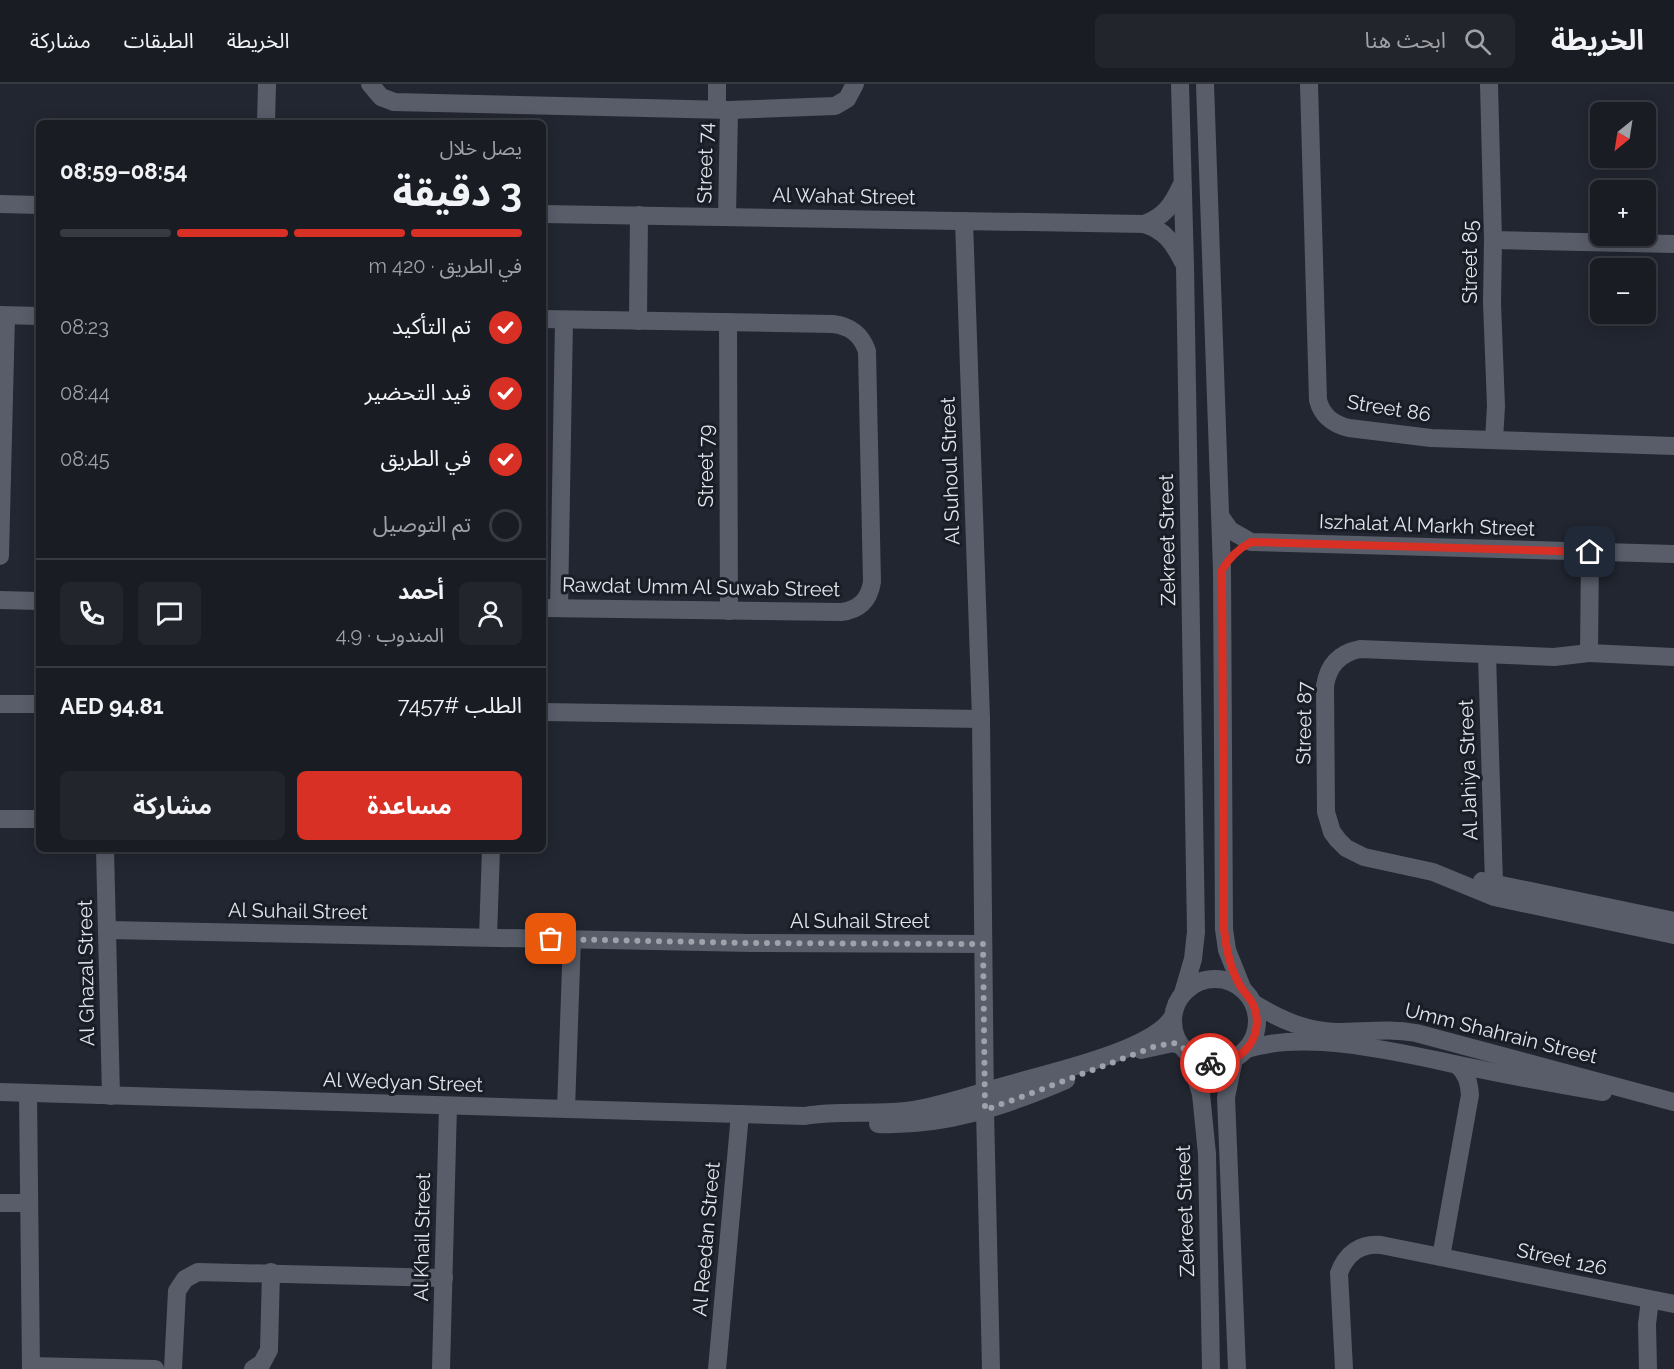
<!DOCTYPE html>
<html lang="ar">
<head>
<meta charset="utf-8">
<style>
  body { margin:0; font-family:Raleway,"Noto Sans Arabic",sans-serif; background:#23252c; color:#f1f3f6; direction:rtl; height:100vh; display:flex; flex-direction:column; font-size:22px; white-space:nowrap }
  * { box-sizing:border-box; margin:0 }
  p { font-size:20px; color:#9fa1a6 }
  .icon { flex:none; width:33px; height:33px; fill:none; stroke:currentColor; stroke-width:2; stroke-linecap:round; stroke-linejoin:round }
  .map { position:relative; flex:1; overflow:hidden; direction:ltr }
  .side { position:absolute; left:36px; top:36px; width:510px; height:732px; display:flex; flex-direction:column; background:#1a1c24; border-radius:9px; box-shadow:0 3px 15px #0003,0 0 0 2px #383a41; direction:rtl }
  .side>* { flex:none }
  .needle { width:39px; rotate:210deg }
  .tools { position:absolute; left:1590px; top:18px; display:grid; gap:12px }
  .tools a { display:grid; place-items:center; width:66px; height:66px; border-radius:9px; background:#1a1c24; box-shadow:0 3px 15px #0003,0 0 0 2px #383a41; font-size:30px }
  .pin { position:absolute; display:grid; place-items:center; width:51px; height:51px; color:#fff; margin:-26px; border-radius:12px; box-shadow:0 3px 9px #0006 }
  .courier { position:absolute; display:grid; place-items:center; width:60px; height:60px; margin:-30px; border:4px solid #d93025; border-radius:50%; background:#fff; color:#222; box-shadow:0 2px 8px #0007 }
  .summary em { font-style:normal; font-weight:700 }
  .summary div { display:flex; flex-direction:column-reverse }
  .summary { display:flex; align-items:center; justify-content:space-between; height:102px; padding:0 24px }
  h1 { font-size:39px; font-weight:700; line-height:45px }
  .bar { display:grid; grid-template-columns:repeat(4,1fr); gap:9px 6px; align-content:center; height:72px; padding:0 24px }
  .bar i { height:8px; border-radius:4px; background:#383a41 }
  .bar .current { background:#d93025 }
  .bar p { grid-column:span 4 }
  .line { display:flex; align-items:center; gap:15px; padding:0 24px; border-top:2px solid #383a41 }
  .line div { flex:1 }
  .round { display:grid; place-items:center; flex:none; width:63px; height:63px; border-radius:9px; background:#23252c }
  ol { padding:0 24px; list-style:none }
  li { display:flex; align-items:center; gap:18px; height:66px }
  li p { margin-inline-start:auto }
  li .icon { padding:6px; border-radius:50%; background:#d93025; color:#fff; stroke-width:4 }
  li:last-child { color:#9fa1a6 }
  li i { width:33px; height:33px; border:3px solid #383a41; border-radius:50% }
  .primary-button { display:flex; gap:12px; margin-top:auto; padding:12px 24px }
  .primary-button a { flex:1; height:69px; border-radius:9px; background:#d93025; color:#fff; font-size:24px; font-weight:700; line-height:69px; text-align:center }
  .primary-button a+a { background:#23252c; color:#f1f3f6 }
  header { display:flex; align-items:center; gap:36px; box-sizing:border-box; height:84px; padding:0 30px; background:#1a1c24; border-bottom:2px solid #383a41 }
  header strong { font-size:28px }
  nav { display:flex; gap:33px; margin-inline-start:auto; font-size:21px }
  .search { width:420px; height:54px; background:#23252c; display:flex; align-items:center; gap:15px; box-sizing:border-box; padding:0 21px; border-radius:9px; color:#9fa1a6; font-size:22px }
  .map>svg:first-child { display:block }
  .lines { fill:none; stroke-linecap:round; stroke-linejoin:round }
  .minor { stroke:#585d69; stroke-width:18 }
  .done { stroke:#9fa2aa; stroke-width:6; stroke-dasharray:0 10.8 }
  .route { stroke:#d93025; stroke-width:8 }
  .labels { text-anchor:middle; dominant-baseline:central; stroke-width:6; stroke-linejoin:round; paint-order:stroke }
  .street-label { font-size:20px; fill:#e2e5ec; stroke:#181d26 }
</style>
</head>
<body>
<header>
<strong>الخريطة</strong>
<div class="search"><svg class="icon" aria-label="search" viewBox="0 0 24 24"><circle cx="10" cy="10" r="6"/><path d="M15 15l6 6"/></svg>ابحث هنا</div>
<nav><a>الخريطة</a><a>الطبقات</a><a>مشاركة</a></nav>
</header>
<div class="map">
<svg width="1674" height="1285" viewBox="0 0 1674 1285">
  <rect width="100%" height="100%" fill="#222630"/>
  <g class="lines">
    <!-- minor -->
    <g class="minor">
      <path d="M370,0L381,13L394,18L729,26L835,22L847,15L855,0"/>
      <path d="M1180,0L1185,182L1196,848L1193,875L1183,909"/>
      <path d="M1205,0L1222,486L1224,845L1227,866L1243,906"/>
      <path d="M1309,0L1318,316C1322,332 1333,340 1349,344L1431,354L1674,362"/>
      <path d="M1489,0L1493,156L1492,219L1496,322L1494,356"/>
      <path d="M717,25V0"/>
      <path d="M266,39L267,0"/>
      <path d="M0,120L39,121"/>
      <path d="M543,130L1144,140C1165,146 1174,160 1183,178"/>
      <path d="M727,133L729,26"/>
      <path d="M964,137L981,635L985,1026L991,1285"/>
      <path d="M1144,140C1164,133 1172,121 1181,102"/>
      <path d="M1493,156L1674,160"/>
      <path d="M0,231L39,232"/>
      <path d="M543,235L833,240C850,242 861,250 867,267L872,498C869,516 859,526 841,528L543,524"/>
      <path d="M638,237L639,131"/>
      <path d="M728,238L729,527"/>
      <path d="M1221,433L1230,446L1251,458L1674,470"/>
      <path d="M1590,468L1589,569L1554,573L1360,565C1340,569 1328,581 1325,602L1326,728L1332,748L1338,756L1346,764L1364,773L1433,788L1494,813L1674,851"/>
      <path d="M0,472L6,232"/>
      <path d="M0,516L39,517"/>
      <path d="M559,524L564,236"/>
      <path d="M1589,569L1674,573"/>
      <path d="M1487,571L1494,799"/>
      <path d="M0,620H39"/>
      <path d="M543,628L981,635"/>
      <path d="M0,735H39"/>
      <path d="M105,765L111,1012"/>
      <path d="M1482,797L1674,837"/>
      <path d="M108,846L751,859L983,860"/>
      <path d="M488,853L491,765"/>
      <circle cx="1215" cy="937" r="42"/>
      <path d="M1253,919C1279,935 1305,947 1336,948C1364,948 1389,944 1416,949L1674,1018"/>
      <path d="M1247,965C1309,946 1397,968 1459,981C1507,991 1555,1000 1603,1008"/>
      <path d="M1141,966L1173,959L1180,961"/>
      <path d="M1189,971L1201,1010L1207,1070L1211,1285"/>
      <path d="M1234,975L1226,1013L1237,1285"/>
      <path d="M0,1008L805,1032C838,1026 872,1031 906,1027C939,1023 971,1011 1004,1002C1043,990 1150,968 1172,934"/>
      <path d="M28,1009L31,1285"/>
      <path d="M566,1025L572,855"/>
      <path d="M878,1040C943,1043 1006,1022 1066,996"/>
      <path d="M0,1119H29"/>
      <path d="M1441,1173L1470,1011C1469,999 1467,989 1457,981"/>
      <path d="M31,1282L155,1285"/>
      <path d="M173,1285L177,1207L185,1195L198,1188L444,1194"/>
      <path d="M253,1285L262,1279L269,1266L271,1188"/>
      <path d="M441,1285L448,1022"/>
      <path d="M717,1285L740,1030"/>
      <path d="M1344,1285L1339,1189C1346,1170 1360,1159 1381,1161L1674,1220"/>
      <path d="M1648,1285L1647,1240L1650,1216"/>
    </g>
  </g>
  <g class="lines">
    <!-- done -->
    <path class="done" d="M551,855L751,859L983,860L985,1026L1024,1012L1156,962L1173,959L1180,961L1197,976L1210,979"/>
    <!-- route -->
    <path class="route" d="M1210,979C1239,982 1264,955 1255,926C1253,917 1248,913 1243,906C1231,889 1226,865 1224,845L1222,486C1229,474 1238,465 1251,458L1590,468"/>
  </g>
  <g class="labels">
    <!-- street labels -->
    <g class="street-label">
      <text transform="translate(705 79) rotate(-89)">Street 74</text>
      <text transform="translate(844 112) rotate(1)">Al Wahat Street</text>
      <text transform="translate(1470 178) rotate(-90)">Street 85</text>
      <text transform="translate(1389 324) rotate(9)">Street 86</text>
      <text transform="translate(706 382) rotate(-90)">Street 79</text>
      <text transform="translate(950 387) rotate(-92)">Al Suhoul Street</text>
      <text transform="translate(1427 441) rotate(2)">Iszhalat Al Markh Street</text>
      <text transform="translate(1167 456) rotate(-91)">Zekreet Street</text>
      <text transform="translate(701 503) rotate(1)">Rawdat Umm Al Suwab Street</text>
      <text transform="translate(1304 639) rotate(-89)">Street 87</text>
      <text transform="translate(1468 686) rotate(-92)">Al Jahiya Street</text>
      <text transform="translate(298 827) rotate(1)">Al Suhail Street</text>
      <text x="860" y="837">Al Suhail Street</text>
      <text transform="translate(86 889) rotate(-91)">Al Ghazal Street</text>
      <text transform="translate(1501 949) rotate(14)">Umm Shahrain Street</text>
      <text transform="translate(403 998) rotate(2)">Al Wedyan Street</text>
      <text transform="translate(1185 1127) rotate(-92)">Zekreet Street</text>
      <text transform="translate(422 1153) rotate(-89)">Al Khail Street</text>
      <text transform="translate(706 1155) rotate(-85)">Al Reedan Street</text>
      <text transform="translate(1562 1175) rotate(12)">Street 126</text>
    </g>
  </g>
</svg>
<div class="tools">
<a><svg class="needle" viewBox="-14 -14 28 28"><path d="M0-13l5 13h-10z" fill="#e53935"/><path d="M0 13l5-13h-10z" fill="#9fa1a6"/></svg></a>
<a>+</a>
<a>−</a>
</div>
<div class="pin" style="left:551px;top:855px;background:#ea580c"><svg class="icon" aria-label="bag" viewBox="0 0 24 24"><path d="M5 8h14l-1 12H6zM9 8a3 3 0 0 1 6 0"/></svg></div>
<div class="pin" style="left:1590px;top:468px;background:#1f2937"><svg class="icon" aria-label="home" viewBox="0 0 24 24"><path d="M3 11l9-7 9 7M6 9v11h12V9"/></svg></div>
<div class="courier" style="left:1210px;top:979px"><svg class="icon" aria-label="bike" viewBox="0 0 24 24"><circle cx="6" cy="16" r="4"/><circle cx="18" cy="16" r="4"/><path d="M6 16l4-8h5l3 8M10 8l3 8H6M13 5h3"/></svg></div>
<section class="side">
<div class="summary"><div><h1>3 دقيقة</h1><p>يصل خلال</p></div><em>08:54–08:59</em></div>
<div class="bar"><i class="current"></i><i class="current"></i><i class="current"></i><i></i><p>في الطريق · 420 m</p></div>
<ol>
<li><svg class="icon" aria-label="check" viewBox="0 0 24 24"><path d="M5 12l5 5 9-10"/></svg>تم التأكيد<p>08:23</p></li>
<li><svg class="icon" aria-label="check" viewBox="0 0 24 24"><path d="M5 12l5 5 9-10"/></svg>قيد التحضير<p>08:44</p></li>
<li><svg class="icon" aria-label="check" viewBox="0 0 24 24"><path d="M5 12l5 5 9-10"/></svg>في الطريق<p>08:45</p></li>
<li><i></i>تم التوصيل</li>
</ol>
<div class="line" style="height:108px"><a class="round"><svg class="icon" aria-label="person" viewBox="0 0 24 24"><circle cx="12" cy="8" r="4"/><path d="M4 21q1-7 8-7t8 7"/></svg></a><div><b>أحمد</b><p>المندوب · 4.9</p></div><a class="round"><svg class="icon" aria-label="chat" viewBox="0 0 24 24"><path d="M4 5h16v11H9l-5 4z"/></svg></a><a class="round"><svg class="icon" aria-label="phone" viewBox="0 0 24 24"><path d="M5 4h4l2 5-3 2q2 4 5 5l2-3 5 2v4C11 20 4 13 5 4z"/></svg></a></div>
<div class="line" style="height:78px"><div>الطلب #7457</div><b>AED 94.81</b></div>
<div class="primary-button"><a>مساعدة</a><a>مشاركة</a></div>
</section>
</div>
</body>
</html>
